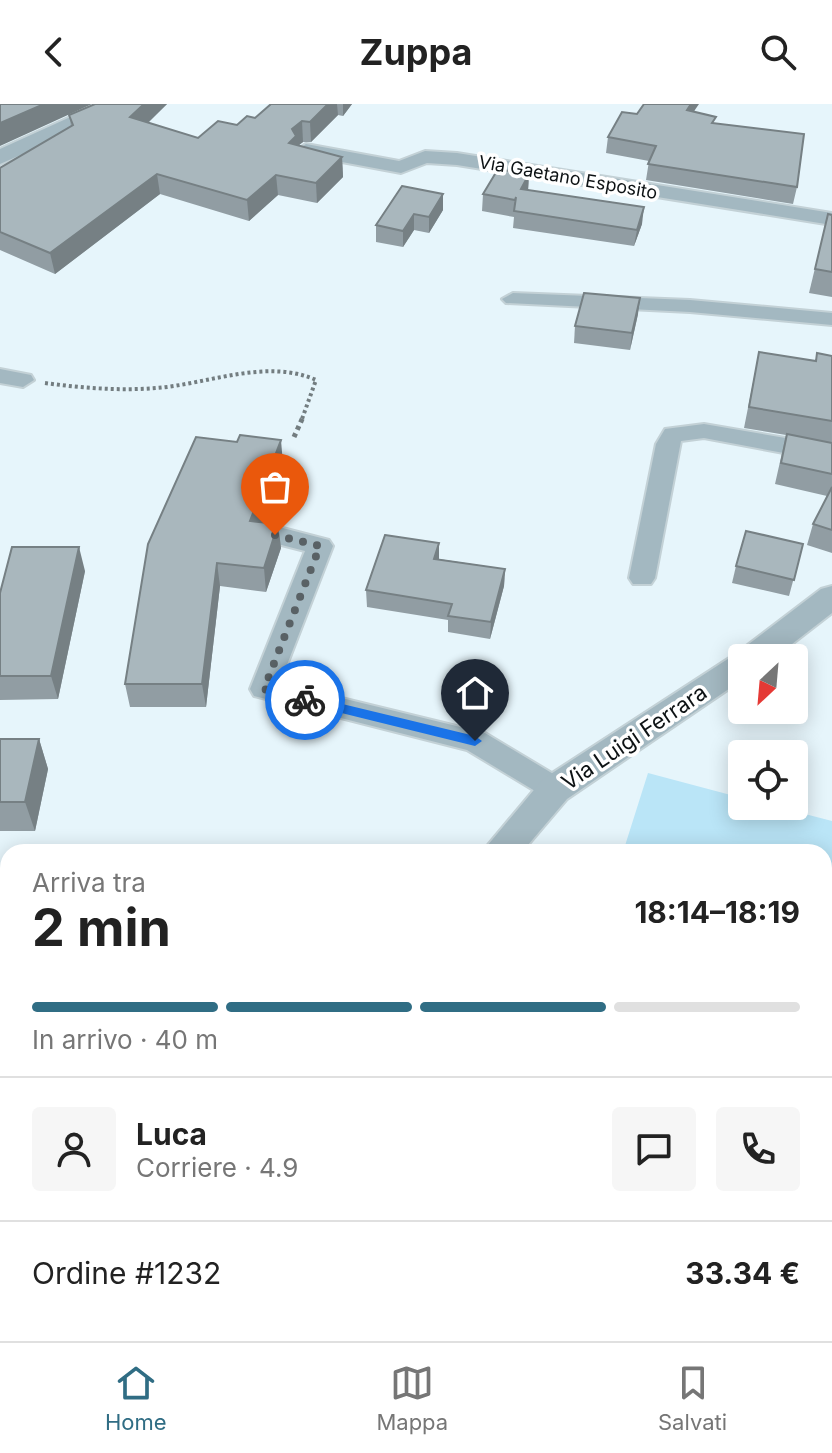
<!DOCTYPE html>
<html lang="it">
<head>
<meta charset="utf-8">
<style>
  body { margin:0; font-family:Inter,sans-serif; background:#f6f6f6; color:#222; height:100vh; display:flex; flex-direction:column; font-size:30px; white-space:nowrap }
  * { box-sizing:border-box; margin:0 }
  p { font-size:26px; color:#767676 }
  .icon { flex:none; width:44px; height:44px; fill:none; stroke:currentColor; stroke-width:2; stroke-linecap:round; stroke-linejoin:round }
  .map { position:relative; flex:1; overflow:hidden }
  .side { position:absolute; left:0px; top:740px; width:832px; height:498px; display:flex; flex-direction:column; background:#fff; border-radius:24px 24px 0 0; box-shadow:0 4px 20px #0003 }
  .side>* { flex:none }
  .needle { width:52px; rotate:206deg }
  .tools { position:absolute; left:728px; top:540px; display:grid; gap:16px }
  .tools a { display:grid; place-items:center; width:80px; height:80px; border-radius:8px; background:#fff; box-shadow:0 4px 20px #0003; font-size:40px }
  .pin { position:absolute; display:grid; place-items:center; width:68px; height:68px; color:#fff; margin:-82px -34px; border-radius:50% 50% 50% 0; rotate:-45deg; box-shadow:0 0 8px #0007 }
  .pin .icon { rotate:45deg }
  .courier { position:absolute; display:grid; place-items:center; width:80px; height:80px; margin:-40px; border:6px solid #1a73e8; border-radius:50%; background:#fff; color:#222; box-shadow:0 2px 10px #0007 }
  .headline em { font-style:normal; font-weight:700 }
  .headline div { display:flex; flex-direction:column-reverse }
  .headline { display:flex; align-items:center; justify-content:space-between; height:136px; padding:0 32px }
  h1 { font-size:52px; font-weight:700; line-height:60px }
  .bar { display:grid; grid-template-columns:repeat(4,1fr); gap:12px 8px; align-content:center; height:96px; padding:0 32px }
  .bar i { height:10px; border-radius:6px; background:#e0e0e0 }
  .bar .on { background:#306d84 }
  .bar p { grid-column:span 4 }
  .line { display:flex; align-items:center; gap:20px; padding:0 32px; border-top:2px solid #e0e0e0 }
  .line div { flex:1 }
  .round { display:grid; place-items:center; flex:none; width:84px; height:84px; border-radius:8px; background:#f6f6f6 }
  header { display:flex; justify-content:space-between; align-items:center; height:104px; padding:0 32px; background:#fff; font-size:36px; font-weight:700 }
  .tab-bar { display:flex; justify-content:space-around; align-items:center; height:112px; border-top:2px solid #e0e0e0; background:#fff; font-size:22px; color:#767676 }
  .tab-bar a { display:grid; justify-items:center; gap:4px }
  .tab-bar .on { color:#306d84 }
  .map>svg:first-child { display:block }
  .green { fill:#bae5f7 }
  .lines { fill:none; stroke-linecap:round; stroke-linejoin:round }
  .minor-casing { stroke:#c3d1d6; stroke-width:4 }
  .tertiary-casing { stroke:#c3d1d6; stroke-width:4 }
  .path-far1 { stroke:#737d80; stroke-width:4; stroke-dasharray:3 3; stroke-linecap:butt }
  .path { stroke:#737d80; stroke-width:5; stroke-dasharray:4 4; stroke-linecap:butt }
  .minor { fill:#a3b8c1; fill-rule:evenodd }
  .tertiary { fill:#a3b8c1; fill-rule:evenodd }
  .wall { fill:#919da3 }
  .shaded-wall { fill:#768084 }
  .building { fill:#a9b7bd; stroke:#768084; stroke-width:2 }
  .route { fill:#1a73e8 }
  .done { stroke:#596165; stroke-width:8; stroke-dasharray:0 14.4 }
  .labels { text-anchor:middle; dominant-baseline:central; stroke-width:7; stroke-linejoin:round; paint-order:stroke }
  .far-street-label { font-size:18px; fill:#0d1214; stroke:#fff }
  .street-label { font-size:22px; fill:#0d1214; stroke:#fff }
</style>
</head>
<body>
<header><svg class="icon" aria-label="back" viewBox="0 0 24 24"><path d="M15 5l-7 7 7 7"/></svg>Zuppa<svg class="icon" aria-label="search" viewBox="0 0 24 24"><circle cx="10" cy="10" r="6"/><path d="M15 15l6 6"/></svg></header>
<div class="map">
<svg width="832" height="1237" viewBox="0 0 832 1237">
  <rect width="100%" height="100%" fill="#e6f5fb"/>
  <!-- green -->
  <path class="green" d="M648,669L742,694V702H774L832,717V1237H471L474,1230H824V748H623Z"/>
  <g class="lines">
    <defs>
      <g id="minor">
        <path d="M306,40L399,57L425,47L457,49L832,109V121L457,61L427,59L401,69L299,50L297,46Z"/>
        <path d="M513,189L690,196L832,209V221L690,208L506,199L502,195Z"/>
        <path d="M0,265L31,271L34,276L23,283L0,279Z"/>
        <path d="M704,320L832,342V358L704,334L681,337L655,474L651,480H633L629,474L656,340L665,325Z"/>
        <path d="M275,422L329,436L333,442L280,579L485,629L565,677L570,685L565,693L555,697L545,693L467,646L254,592L250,585L305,447L266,437L263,431L266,425Z"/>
        <path d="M8,1025V1098L0,1101V1028Z"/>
        <path d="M110,1230H148L150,1237H112Z"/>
      </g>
      <g id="tertiary">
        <path d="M99,0H128L125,5L0,60V45Z"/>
        <path d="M832,482V509L774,554H742V576L567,695L522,748H482L543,675L737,549L821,485Z"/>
        <path d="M175,1230H221L218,1237H172Z"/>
      </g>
    </defs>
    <!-- minor casing -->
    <use href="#minor" class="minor-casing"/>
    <!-- tertiary casing -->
    <use href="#tertiary" class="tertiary-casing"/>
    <!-- path-far1 -->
    <path class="path-far1" d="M45,279C82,284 120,287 157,284C208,280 267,254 316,276L302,315"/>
    <!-- path -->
    <path class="path" d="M294,333L303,313"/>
    <!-- minor -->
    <use href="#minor" class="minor"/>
    <!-- tertiary -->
    <use href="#tertiary" class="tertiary"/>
  </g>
  <!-- wall -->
  <g class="wall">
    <path d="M167,0L148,19L198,34L255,14L271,0H352L343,12L338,11L311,38H303L298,42L342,53L343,73L317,99L278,91L249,117L160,90L55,170L0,146V64L71,22L69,11Z"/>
    <path d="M694,8L715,20L797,83L793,100L646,76L649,57L606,49L608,33L637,10Z"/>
    <path d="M529,70L528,86L642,120L634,142L513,124L514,113L482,107L483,90Z"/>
    <path d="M443,90V106L429,129L414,126L403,143L376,138V121Z"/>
    <path d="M828,110L832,111V193L809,189Z"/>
    <path d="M638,210L630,246L574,239L575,222Z"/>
    <path d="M759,248L815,257L832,252V449L807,441L813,420L827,392L775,380L786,331L744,324Z"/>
    <path d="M283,360L262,418L278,420L281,444L266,488L220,482L206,603H130L125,580Z"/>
    <path d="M803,440L789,492L732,479L736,462Z"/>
    <path d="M439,455L505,465L504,482L490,535L448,528V516L367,503L366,486Z"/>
    <path d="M85,467L58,595L0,596V489Z"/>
    <path d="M0,635H39L48,665L35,727H0Z"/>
  </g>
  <!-- shaded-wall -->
  <g class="shaded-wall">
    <path d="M44,0H92L0,42V19Z"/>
    <path d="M144,0H167L133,33L130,13Z"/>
    <path d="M328,0H337L338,11L311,38L310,18Z"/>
    <path d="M343,0H352L343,12Z"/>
    <path d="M691,0H699L684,22L687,6Z"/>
    <path d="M302,17L303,38L296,43L289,39L292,25Z"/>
    <path d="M342,53L343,73L317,99L316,79Z"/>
    <path d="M157,70L160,90L55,170L50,149Z"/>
    <path d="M529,70L528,87L521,85Z"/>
    <path d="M276,71L278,91L249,117L247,96Z"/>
    <path d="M443,90V106L429,129V113Z"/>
    <path d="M644,103L642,120L634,142L637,126Z"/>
    <path d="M414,110V126L403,143V127Z"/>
    <path d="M640,194L638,210L630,246L632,229Z"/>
    <path d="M281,336L283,360L253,440L250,417Z"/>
    <path d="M278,420L281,444L266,488L264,464Z"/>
    <path d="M439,439V456L434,455Z"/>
    <path d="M79,443L85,467L58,595L51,572Z"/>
    <path d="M217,459L220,482L206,603L202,580Z"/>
    <path d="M505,465L504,482L490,535L491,518Z"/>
    <path d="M39,635L48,665L35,727L25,698Z"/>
    <path d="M0,811L6,825L0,852Z"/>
    <path d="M99,1230H108L107,1231L110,1237H99Z"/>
  </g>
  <!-- building -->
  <g class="building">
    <path d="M0,0H44L0,19Z"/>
    <path d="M95,0H144L130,13L198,34L218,17L237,21L247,12L255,14L271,0H328L310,18L302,17L292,25L296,32L289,39L342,53L316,79L276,71L247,96L157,70L50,149L0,128V64L73,21L69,11Z"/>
    <path d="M644,0H691L687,6L716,13L712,19L804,30L797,83L648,60L656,42L608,33L622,8L637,10Z"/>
    <path d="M498,65L529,70L521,85L644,103L637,126L514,107L516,93L515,96L483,90Z"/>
    <path d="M402,82L443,90L429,113L414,110L403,127L376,121Z"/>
    <path d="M828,110L832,111V168L815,165Z"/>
    <path d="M584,189L640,194L632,229L575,222Z"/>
    <path d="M759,248L816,257L817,249L832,252V317L749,303Z"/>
    <path d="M787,330L832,339V370L781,359Z"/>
    <path d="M240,331L281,336L250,417L278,420L264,464L217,459L202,580H125L148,440L196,333L237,338Z"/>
    <path d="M832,383V426L813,420Z"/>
    <path d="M746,427L803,440L794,476L736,462Z"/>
    <path d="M385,431L439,439L434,455L505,465L491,518L448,512L452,500L366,486Z"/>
    <path d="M12,443H79L51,572H0V489Z"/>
    <path d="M0,635H39L25,698H0Z"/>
    <path d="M8,1220V1230H99V1237H5Z"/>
  </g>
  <!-- route -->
  <path class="route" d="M305,591L475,632L482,637L475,642L301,599L299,596Z"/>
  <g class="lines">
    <!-- done -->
    <path class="done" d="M275,431L320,442L264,585L305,596"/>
  </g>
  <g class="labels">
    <!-- far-street labels -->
    <g class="far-street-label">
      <text transform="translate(568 73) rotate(10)">Via Gaetano Esposito</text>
    </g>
    <!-- street labels -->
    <g class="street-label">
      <text transform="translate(634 633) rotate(-34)">Via Luigi Ferrara</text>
    </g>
  </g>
</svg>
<div class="tools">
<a><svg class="needle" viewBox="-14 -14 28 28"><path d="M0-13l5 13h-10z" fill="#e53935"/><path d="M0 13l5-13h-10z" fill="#767676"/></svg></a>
<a><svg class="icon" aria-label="locate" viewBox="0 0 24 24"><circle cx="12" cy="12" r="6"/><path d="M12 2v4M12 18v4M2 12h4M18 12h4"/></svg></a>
</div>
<div class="pin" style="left:275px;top:431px;background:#ea580c"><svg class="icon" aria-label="bag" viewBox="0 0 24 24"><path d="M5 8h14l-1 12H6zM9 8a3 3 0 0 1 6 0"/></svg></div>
<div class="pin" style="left:475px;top:637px;background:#1f2937"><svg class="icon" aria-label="home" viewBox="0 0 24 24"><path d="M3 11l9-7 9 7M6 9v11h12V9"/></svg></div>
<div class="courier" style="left:305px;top:596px"><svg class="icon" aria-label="bike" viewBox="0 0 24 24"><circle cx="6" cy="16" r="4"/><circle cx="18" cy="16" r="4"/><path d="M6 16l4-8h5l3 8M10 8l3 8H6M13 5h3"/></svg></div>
<section class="side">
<div class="headline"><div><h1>2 min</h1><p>Arriva tra</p></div><em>18:14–18:19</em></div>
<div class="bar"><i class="on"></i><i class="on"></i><i class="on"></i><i></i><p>In arrivo · 40 m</p></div>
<div class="line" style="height:144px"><a class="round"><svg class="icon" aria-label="person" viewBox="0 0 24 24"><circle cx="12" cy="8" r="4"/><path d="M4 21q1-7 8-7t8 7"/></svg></a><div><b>Luca</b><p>Corriere · 4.9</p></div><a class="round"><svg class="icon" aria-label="chat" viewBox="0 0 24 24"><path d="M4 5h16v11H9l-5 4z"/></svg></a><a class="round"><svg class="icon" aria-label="phone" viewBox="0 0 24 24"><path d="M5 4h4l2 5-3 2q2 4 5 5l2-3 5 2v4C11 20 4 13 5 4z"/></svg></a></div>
<div class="line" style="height:104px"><div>Ordine #1232</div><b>33.34 €</b></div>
</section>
</div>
<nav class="tab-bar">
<a class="on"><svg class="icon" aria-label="home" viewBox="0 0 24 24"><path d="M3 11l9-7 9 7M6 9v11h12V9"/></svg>Home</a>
<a><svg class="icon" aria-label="map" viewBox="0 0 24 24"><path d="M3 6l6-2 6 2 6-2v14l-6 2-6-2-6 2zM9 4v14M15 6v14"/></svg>Mappa</a>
<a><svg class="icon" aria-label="saved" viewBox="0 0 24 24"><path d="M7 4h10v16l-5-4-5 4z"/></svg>Salvati</a>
</nav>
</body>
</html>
